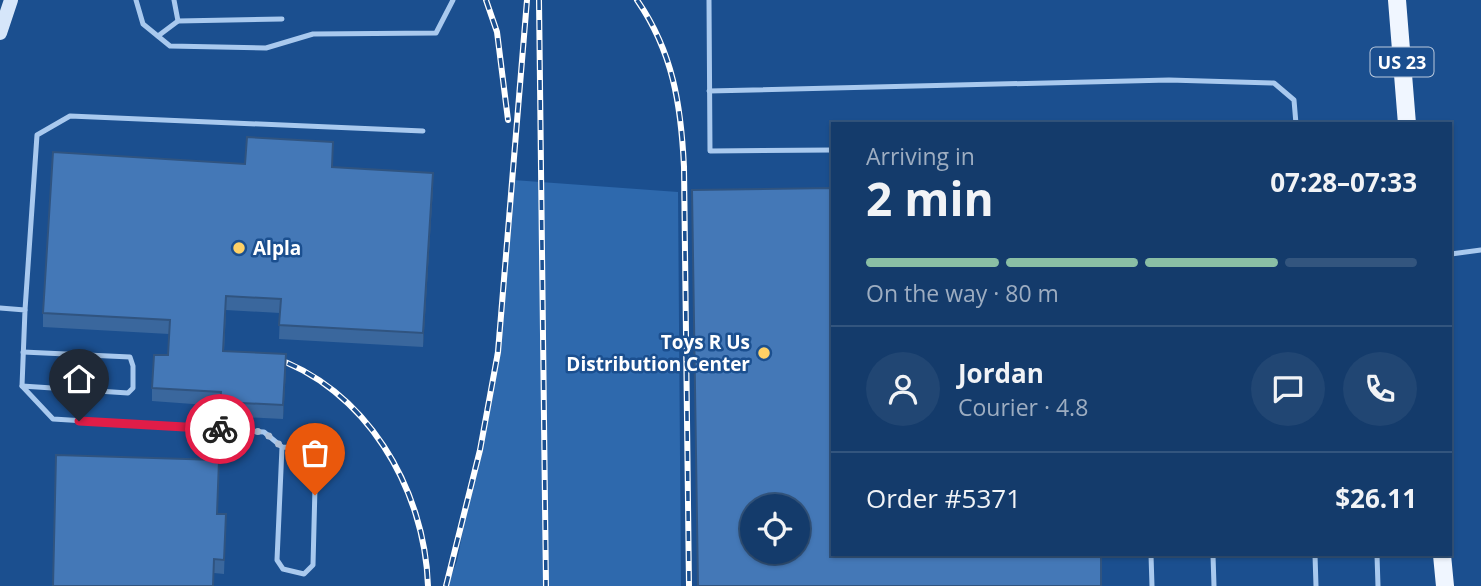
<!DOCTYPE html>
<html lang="en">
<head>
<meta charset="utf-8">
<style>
  body { margin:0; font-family:"Open Sans",sans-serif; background:#214673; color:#f1f3f6; height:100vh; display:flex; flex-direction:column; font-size:26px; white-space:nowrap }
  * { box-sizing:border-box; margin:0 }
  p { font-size:23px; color:#9dadc1 }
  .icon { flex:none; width:38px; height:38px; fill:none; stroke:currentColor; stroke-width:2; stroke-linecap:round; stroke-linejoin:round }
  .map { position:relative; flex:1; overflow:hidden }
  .sheet { position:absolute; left:831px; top:122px; width:621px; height:434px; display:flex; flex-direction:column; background:#143b6b; border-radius:0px; box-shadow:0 2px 5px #0004,0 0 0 2px #33557e }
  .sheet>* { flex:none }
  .fabs { position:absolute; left:740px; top:494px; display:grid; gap:14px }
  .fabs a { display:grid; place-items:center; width:70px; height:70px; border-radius:50%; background:#143b6b; box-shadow:0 2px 5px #0004,0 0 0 2px #33557e; font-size:35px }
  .pin { position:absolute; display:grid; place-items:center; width:60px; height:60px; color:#fff; margin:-72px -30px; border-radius:50% 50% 50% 0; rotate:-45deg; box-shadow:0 0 7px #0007 }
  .pin .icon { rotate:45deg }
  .courier { position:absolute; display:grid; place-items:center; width:70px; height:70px; margin:-35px; border:5px solid #e11d48; border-radius:50%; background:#fff; color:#222; box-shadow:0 2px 9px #0007 }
  .headline em { font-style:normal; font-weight:700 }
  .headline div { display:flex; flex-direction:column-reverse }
  .headline { display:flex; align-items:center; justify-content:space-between; height:119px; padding:0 35px }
  h1 { font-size:46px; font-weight:700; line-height:52px }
  .bar { display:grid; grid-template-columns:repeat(4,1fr); gap:10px 7px; align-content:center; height:84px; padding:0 35px }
  .bar i { height:9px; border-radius:5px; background:#33557e }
  .bar .selected { background:#8abfa5 }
  .bar p { grid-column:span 4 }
  .line { display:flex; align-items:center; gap:18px; padding:0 35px; border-top:2px solid #33557e }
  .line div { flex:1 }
  .round { display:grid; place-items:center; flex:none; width:74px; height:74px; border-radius:37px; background:#214673 }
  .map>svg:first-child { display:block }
  .green { fill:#2e69ad }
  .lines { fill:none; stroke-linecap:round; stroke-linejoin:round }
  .service { stroke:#a9c9ee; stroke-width:5 }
  .secondary { stroke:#d6e6fa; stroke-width:14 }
  .primary { stroke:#f0f6ff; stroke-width:18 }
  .rail-casing { stroke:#fff; stroke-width:6 }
  .rail { stroke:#1b4f8f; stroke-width:3.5; stroke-dasharray:10; stroke-linecap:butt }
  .wall { fill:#3a679d }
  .shaded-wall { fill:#305480 }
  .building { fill:#4478b7; stroke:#305480; stroke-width:2; fill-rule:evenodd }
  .done { stroke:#afc1d8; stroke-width:7; stroke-dasharray:0 12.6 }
  .route { stroke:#e11d48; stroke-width:9 }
  .poi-dot { fill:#ffd166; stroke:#1b4f8f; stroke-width:2.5 }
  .labels { text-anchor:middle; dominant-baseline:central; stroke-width:5; stroke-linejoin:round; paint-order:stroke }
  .shield { fill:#1b4f8f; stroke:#bbcadd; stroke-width:2 }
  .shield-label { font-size:18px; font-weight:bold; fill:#fff }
  .poi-label { font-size:19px; font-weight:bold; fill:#fff; stroke:#1b4f8f; text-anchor:start }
</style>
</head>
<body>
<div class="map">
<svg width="1481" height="586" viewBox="0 0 1481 586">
  <rect width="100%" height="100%" fill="#1b4f8f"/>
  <!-- green -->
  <path class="green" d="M513,180L678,192L681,586H447L457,561L490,394Z"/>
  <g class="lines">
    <!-- service -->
    <g class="service">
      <path d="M136,0L143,24L170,46L266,48L313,34L436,33L453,0"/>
      <path d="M174,0L178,21"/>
      <path d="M709,0L710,151L833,150"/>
      <path d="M158,36L178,21L282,19"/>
      <path d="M709,91L1169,80L1274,83L1294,100L1296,124"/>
      <path d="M1451,254L1481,250"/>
      <path d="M0,308L25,310L22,386L53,419L264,432L282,447L277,560L283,569L304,574L313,565L316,448L282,447"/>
      <path d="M25,310L37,135L70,116L423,131"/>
      <path d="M22,386L128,393L133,388V366L130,357L23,352"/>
      <path d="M1151,555L1152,586"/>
      <path d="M1213,555L1214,586"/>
      <path d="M1315,555L1316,586"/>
      <path d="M1377,555L1378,586"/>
    </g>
    <!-- secondary -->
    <path class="secondary" d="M0,33L11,0"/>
    <!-- primary -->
    <g class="primary">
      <path d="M1397,0L1407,124"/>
      <path d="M1442,555L1445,586"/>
    </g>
    <defs>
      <g id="rail">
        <path d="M486,0L497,32L508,120"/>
        <path d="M539,0L546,586"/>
        <path d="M637,0C673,52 681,105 684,167L689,586"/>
        <path d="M269,356C366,387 425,489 428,586"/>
        <path d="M446,586L480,450L498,352L527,0"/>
      </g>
    </defs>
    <!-- rail casing -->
    <use href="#rail" class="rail-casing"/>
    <!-- rail -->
    <use href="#rail" class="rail"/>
  </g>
  <!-- wall -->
  <g class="wall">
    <path d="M333,156L332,167L433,187L423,347L279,339L280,313L226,310L224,351L286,368L283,419L220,416V406L152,401V388L168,355L169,334L43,327V313L245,164Z"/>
    <path d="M218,514H226L224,574L214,573L53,586Z"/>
  </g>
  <!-- shaded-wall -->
  <g class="shaded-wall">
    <path d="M433,173V187L423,347V333Z"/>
    <path d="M286,354V368L283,419V405Z"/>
  </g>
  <!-- building -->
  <g class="building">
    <path d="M247,137L333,142L332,167L433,173L423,333L279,325L281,299L226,296L223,351L286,354L283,405L220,402L221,392L152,388L154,355H168L170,320L43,313L53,152L245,164Z"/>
    <path d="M833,188V555H1101V586H698L692,190ZM752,506H798V551H752Z"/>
    <path d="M56,455L219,460L217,514H226L224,560L214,559L213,586H53Z"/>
  </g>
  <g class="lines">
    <!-- done -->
    <path class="done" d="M220,429L264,432L282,447L316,448L315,495"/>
    <!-- route -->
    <path class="route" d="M79,421L220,429"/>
  </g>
  <!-- markers -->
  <g class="poi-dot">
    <circle cx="239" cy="248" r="7"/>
    <circle cx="764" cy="353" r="7"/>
  </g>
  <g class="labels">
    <!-- shield labels -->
    <rect class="shield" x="1370.5" y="47.5" width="63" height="29" rx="5"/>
    <g class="shield-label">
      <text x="1402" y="62">US 23</text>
    </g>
    <!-- poi labels -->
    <g class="poi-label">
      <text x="253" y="248">Alpla</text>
      <text x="750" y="342" text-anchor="end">Toys R Us<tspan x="750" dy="22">Distribution Center</tspan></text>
    </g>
  </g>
</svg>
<div class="fabs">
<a><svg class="icon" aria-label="locate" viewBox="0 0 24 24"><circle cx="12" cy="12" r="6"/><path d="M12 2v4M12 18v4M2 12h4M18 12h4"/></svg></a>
</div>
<div class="pin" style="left:315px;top:495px;background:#ea580c"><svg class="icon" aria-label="bag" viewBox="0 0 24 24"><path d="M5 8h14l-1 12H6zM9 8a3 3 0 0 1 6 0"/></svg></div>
<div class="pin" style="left:79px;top:421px;background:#1f2937"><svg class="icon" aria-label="home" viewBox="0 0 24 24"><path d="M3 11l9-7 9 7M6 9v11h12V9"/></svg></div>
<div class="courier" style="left:220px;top:429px"><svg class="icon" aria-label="bike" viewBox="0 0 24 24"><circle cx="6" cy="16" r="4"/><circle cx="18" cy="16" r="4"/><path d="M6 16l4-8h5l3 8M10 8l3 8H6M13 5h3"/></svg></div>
<section class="sheet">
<div class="headline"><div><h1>2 min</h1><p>Arriving in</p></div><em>07:28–07:33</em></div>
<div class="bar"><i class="selected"></i><i class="selected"></i><i class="selected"></i><i></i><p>On the way · 80 m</p></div>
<div class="line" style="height:126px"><a class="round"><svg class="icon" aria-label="person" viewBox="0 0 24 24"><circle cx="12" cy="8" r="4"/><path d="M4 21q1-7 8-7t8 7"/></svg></a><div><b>Jordan</b><p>Courier · 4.8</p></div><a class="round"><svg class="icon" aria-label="chat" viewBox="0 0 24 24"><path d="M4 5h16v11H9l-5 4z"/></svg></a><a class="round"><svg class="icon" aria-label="phone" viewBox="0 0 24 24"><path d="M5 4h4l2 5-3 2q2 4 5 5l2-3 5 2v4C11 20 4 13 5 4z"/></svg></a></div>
<div class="line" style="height:91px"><div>Order #5371</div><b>$26.11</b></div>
</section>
</div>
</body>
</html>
